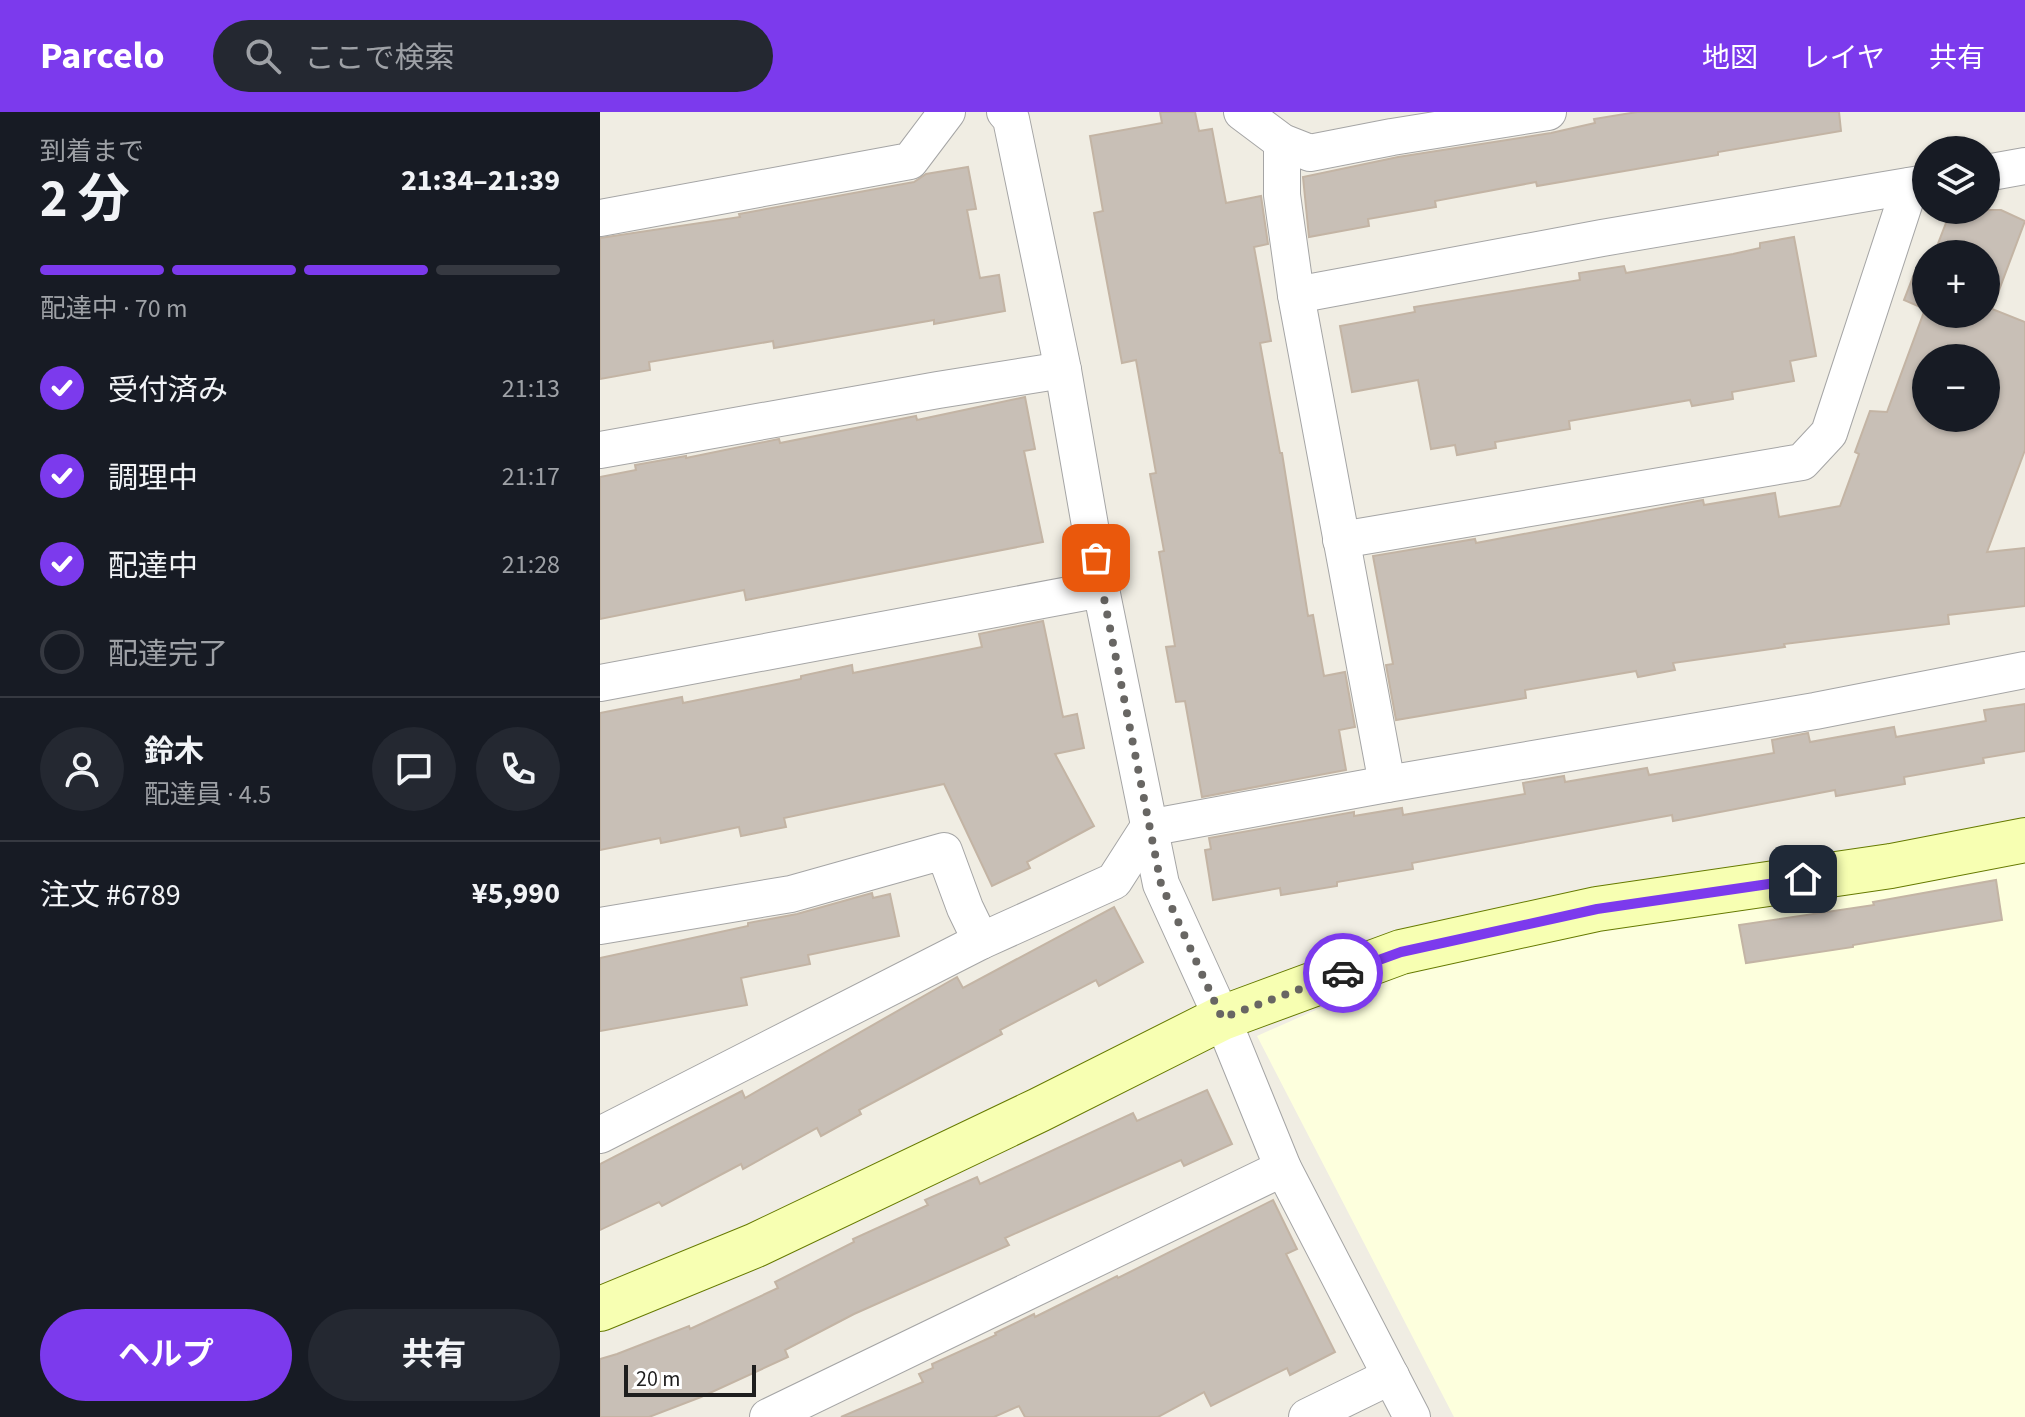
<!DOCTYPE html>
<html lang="ja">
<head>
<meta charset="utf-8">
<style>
  body { margin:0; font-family:"Source Sans 3","Noto Sans JP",sans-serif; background:#242831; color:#f1f3f6; height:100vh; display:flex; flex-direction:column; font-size:30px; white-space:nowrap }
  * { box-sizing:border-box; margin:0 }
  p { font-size:26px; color:#9ea1a6 }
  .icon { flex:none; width:44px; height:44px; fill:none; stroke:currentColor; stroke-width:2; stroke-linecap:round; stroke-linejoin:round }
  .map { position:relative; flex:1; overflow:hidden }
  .panel { display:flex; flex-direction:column; background:#171b24; width:600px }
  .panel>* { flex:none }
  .fabs { position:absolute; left:1312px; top:24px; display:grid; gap:16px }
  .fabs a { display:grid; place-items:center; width:88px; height:88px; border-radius:50%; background:#171b24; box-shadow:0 2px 6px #0004; font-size:40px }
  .scale { position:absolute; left:24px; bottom:20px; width:132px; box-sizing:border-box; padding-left:8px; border:4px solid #1e1e1e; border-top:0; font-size:22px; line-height:28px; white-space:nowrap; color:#1e1e1e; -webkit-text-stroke:6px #fff; paint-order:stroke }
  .pin { position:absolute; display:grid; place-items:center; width:68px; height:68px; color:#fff; margin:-34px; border-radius:16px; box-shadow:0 4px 12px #0006 }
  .courier { position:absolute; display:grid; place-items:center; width:80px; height:80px; margin:-40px; border:6px solid #7c3aed; border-radius:50%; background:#fff; color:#222; box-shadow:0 2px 10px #0007 }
  .headline em { font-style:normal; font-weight:700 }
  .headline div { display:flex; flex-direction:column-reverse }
  .headline { display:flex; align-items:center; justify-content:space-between; height:136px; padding:0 40px }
  h1 { font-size:52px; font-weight:700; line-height:60px }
  .bar { display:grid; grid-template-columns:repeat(4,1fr); gap:12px 8px; align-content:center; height:96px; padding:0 40px }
  .bar i { height:10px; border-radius:6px; background:#363941 }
  .bar .current { background:#7c3aed }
  .bar p { grid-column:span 4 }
  .line { display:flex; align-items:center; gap:20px; padding:0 40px; border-top:2px solid #363941 }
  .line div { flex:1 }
  .round { display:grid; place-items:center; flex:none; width:84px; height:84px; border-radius:42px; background:#242831 }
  ol { padding:0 40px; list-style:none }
  li { display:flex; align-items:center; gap:24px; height:88px }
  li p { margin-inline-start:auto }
  li .icon { padding:8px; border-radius:50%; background:#7c3aed; color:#fff; stroke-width:4 }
  li:last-child { color:#9ea1a6 }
  li i { width:44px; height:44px; border:4px solid #363941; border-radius:50% }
  .button { display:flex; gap:16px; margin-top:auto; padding:16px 40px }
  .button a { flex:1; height:92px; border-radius:48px; background:#7c3aed; color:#fff; font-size:32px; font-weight:700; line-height:92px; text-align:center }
  .button a+a { background:#242831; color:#f1f3f6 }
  header { display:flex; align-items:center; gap:48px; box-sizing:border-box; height:112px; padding:0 40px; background:#7c3aed; color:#fff }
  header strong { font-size:38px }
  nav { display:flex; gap:44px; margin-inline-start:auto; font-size:28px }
  .search { width:560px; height:72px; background:#242831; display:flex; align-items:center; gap:20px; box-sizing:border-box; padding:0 28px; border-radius:44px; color:#9ea1a6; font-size:30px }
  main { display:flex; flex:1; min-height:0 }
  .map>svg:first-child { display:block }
  .education { fill:#fdffdd }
  .building { fill:#c8bfb6; stroke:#c3b4a4; stroke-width:2; fill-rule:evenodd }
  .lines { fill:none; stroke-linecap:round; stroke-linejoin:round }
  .street-casing { stroke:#a5a5a5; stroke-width:38 }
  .secondary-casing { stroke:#667a00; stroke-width:46 }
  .street { stroke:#fff; stroke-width:36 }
  .secondary { stroke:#f7ffb2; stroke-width:44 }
  .done { stroke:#686663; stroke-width:8; stroke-dasharray:0 14.4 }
  .route { stroke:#7c3aed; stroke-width:10 }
</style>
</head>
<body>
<header>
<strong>Parcelo</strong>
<div class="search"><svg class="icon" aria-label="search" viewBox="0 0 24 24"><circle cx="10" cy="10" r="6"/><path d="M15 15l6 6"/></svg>ここで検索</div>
<nav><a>地図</a><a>レイヤ</a><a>共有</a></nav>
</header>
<main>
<section class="panel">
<div class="headline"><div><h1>2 分</h1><p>到着まで</p></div><em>21:34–21:39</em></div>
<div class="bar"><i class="current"></i><i class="current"></i><i class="current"></i><i></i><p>配達中 · 70 m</p></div>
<ol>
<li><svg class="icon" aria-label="check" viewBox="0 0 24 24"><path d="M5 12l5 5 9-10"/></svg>受付済み<p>21:13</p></li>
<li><svg class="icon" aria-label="check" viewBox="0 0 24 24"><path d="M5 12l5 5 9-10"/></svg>調理中<p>21:17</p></li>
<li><svg class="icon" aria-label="check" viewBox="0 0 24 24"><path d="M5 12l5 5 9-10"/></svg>配達中<p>21:28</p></li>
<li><i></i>配達完了</li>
</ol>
<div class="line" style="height:144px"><a class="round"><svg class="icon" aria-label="person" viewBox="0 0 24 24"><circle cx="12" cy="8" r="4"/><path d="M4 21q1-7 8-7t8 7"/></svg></a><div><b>鈴木</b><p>配達員 · 4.5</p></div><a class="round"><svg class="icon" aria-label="chat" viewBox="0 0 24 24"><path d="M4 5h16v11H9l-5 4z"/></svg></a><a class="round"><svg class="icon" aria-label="phone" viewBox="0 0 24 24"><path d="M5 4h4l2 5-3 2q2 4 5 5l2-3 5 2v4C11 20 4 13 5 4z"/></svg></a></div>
<div class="line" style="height:104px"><div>注文 #6789</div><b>¥5,990</b></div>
<div class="button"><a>ヘルプ</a><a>共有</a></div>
</section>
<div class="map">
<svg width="1425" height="1305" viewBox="0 0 1425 1305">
  <rect width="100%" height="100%" fill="#f0ede3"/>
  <!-- education -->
  <path class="education" d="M1425,750V1305H854L657,924L795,863L1011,816Z"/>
  <!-- building -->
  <g class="building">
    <path d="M560,0H595L599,19L612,17L626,91L661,84L668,132L654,135L671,229L660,231L680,341H682L708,504L713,503L724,564L745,560L755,615L739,618L746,658L602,685L585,589L576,590L566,535L575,534L559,440L564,439L550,362L556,361L536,248L522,251L494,101L503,99L490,24L562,11Z"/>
    <path d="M1037,0H1239L1241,19L1118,40V43L937,74L936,70L835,89L836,95L768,107L769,114L709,125L703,65L798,45L951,21L995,11L994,7Z"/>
    <path d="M368,55L376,97L367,98L380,166L399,163L405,199L334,212V208L174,236L173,229L49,250L50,258L0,267V126L140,105L139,102L314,70L326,62Z"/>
    <path d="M1351,98H1401L1425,109L1392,197L1425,210V338L1387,440L1425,436V494L1348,503L1349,512L1184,532L1185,535L1073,551L1075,558L1038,565L1036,559L925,578L926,586L796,608L786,553L793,552L773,444L875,427L876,431L1103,388L1104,393L1175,381L1179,405L1240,394L1259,342L1255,340L1270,299L1287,300L1325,197L1304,188L1316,157L1326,161V202H1386V142H1334ZM1326,246H1386V306H1326Z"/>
    <path d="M1194,125L1216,244L1190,249L1194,269L1132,280L1133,287L1092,294L1090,288L969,309L970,317L895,330L896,336L857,343L855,333L831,337L818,268L752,280L740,214L815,200L814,195L980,168L979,161L1024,154L1026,161L1133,142L1160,136V131Z"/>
    <path d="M425,285L435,337L424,339L443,430L146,488L144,478L0,507V365L36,358L35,353L86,344V346L179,327L180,331L316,304L317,308Z"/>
    <path d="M443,509L463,605L477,602L484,636L455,642L494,714L427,750L430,756L392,774L344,672L184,706L186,715L141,724L139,715L61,731L60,726L0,738V601L82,585L83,591L201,567V564L252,553L253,561L382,535L379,522Z"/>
    <path d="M1425,592V639L1383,646L1384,651L1304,665L1305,672L1236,684L1235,678L1073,709L1072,703L812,751L813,757L737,770V774L681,783L680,776L613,788L605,738L611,737L609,726L754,700V704L802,696L803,703L925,682L923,671L964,664L965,670L1047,656L1049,663L1174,641L1172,628L1208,621L1210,630L1294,615L1296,625L1386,609L1384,598Z"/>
    <path d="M1396,768L1402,808L1253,833V835L1146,851L1139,813L1274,793L1273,790Z"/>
    <path d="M272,781L273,786L290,782L299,824L208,843L210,852L141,866L147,893L0,919V846L148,814V811L197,802Z"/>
    <path d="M514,795L543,850L499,874L496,868L400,918L402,922L259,998L261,1002L221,1024L217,1016L143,1057L141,1052L62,1094L59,1090L0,1118V1052L142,979L145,986L357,865L363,876Z"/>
    <path d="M607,978L632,1032L584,1054L581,1048L405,1126L409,1133L254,1202L185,1238L188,1245L101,1285L49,1305H0V1247L17,1242L89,1214L90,1217L178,1176L175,1170L254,1130L253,1127L328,1093L325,1088L377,1065L380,1072L533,1001L537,1009Z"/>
    <path d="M673,1088L697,1137L686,1142L735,1240L690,1263L687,1256L611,1294L604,1280L558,1305H425L419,1294L394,1305H241L323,1270L319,1262L333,1256L332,1252L396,1223L395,1221L434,1202L435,1205L517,1164L518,1166Z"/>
  </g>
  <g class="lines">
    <defs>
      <g id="street">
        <path d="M405,0L411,7L463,258L501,477L561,772L622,906L683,1056L812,1305"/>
        <path d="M642,0L682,30L710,41L792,25L948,0"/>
        <path d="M682,30V83L696,183L787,672"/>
        <path d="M1386,61L1425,54"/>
        <path d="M0,106L310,49L347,0"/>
        <path d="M696,183L1002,126L1326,71"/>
        <path d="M0,338L338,278L463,258"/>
        <path d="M741,428L1202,350L1229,321L1310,74"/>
        <path d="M0,571L501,477"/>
        <path d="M0,814L191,782L344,739L365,796L381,829"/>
        <path d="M0,1023L381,829L514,769L548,716L787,672L1215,599L1425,558"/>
        <path d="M168,1305L683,1056"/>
        <path d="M707,1305L791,1264"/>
      </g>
      <path id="secondary" d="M0,1197L156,1133L439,998L622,906L801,840L997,797L1291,754L1425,728"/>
    </defs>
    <!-- street casing -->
    <use href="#street" class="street-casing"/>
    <!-- secondary casing -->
    <use href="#secondary" class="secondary-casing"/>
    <!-- street -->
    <use href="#street" class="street"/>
    <!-- secondary -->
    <use href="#secondary" class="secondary"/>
  </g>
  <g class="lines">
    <!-- done -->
    <path class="done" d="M496,446L561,772L622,906L743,861"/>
    <!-- route -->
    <path class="route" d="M743,861L801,840L997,797L1203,767"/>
  </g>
</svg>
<div class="fabs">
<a><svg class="icon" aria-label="layers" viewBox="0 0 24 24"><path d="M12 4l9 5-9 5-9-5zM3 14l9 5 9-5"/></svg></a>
<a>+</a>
<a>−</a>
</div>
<div class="scale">20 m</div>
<div class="pin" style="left:496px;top:446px;background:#ea580c"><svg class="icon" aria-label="bag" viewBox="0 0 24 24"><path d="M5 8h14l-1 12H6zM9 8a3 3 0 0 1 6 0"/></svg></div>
<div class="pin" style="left:1203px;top:767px;background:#1f2937"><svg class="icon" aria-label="home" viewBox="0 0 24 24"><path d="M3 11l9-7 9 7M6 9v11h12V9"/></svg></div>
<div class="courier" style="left:743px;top:861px"><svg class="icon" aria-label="car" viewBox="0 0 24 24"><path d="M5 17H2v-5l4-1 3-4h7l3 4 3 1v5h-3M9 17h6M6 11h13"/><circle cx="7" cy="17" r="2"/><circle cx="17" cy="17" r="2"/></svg></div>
</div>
</main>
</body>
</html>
